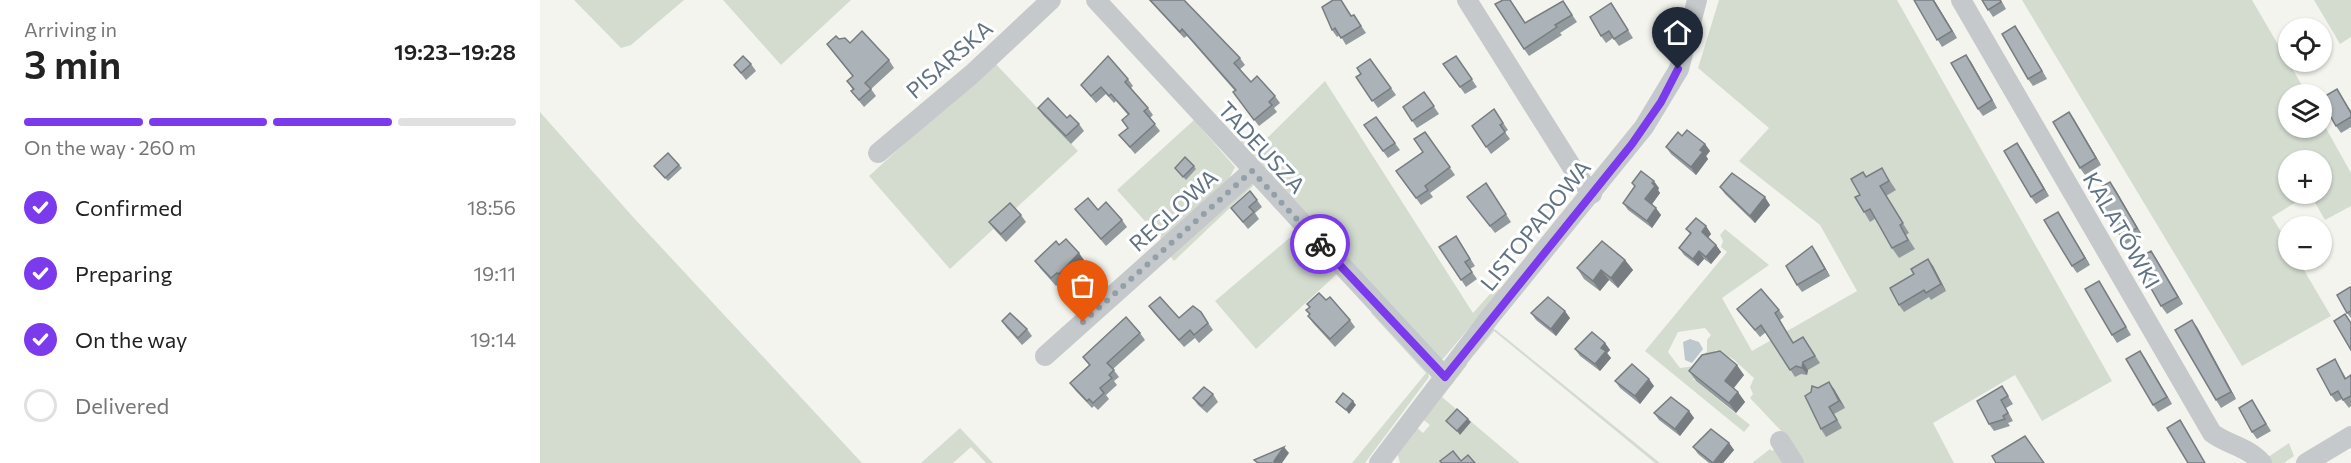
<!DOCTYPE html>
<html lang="en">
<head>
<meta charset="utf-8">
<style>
  body { margin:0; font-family:Commissioner,sans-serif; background:#f2f2f2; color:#222; height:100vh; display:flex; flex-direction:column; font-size:22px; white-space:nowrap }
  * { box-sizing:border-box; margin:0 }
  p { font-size:20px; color:#767676 }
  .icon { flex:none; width:33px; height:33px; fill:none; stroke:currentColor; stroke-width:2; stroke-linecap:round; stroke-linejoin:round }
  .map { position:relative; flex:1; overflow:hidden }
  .drawer { display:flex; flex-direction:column; background:#fff; width:540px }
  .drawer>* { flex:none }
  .fabs { position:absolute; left:1738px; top:18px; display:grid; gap:12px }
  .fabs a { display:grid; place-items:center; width:54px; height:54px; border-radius:50%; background:#fff; box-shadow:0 2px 4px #0004; font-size:30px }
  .pin { position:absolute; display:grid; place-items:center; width:51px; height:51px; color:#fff; margin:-62px -26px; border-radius:50% 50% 50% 0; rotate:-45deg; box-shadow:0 0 6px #0007 }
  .pin .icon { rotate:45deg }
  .courier { position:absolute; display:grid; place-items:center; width:60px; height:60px; margin:-30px; border:4px solid #7c3aed; border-radius:50%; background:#fff; color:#222; box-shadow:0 2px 8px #0007 }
  .overview em { font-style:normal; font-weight:600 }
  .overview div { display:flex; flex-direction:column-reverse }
  .overview { display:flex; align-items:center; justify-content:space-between; height:102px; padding:0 24px }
  h1 { font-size:39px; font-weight:600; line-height:45px }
  .bar { display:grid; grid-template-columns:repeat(4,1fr); gap:9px 6px; align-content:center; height:72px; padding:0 24px }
  .bar i { height:8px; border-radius:4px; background:#e0e0e0 }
  .bar .current { background:#7c3aed }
  .bar p { grid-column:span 4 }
  ol { padding:0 24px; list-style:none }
  li { display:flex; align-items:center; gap:18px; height:66px }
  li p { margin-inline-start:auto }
  li .icon { padding:6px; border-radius:50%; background:#7c3aed; color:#fff; stroke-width:4 }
  li:last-child { color:#767676 }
  li i { width:33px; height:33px; border:3px solid #e0e0e0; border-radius:50% }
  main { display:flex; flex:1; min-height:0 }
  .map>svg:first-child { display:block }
  .green { fill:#d4dcd0; fill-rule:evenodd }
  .water { fill:#bcc8cd }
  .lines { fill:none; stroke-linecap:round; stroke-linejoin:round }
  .minor { stroke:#c6c9cc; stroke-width:20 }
  .wall { fill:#939a9e }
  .shaded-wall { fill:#787d81 }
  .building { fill:#abb3b8; stroke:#787d81; stroke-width:1.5 }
  .done { stroke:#94a0a9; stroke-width:6; stroke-dasharray:0 10.8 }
  .route { stroke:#7c3aed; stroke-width:8 }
  .labels { text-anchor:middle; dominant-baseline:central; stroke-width:6; stroke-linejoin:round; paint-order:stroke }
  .street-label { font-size:22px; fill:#607383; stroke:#fff }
</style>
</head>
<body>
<main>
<section class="drawer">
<div class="overview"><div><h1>3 min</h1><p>Arriving in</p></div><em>19:23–19:28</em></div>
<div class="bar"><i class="current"></i><i class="current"></i><i class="current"></i><i></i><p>On the way · 260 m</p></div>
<ol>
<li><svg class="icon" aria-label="check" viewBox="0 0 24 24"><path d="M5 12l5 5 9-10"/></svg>Confirmed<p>18:56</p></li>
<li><svg class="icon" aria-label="check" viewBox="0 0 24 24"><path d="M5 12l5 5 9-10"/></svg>Preparing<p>19:11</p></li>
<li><svg class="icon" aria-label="check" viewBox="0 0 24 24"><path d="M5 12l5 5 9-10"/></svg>On the way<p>19:14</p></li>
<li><i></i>Delivered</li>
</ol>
</section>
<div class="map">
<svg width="1811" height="463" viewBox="0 0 1811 463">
  <rect width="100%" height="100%" fill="#f4f4ef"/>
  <!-- green -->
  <g class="green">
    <path d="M34,0H144L91,45L81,48Z"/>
    <path d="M183,0H311L241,65Z"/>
    <path d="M1179,0H1357L1572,381L1502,421L1475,375L1393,423L1414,463H1263L1246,436L1210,398L1213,394L1210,387L1214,378L1193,359L1176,350L1153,379L1210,425L1204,432L1105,351L1187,252L1181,247L1183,241L1180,235L1185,229L1229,265L1182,298L1212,351L1317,291L1280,225L1199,161L1229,128L1158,68ZM1165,328L1171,335L1167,340V351L1154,366L1140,368L1128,352L1138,332Z"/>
    <path d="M1482,0H1712L1767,94H1749V128H1782V121L1811,173V206L1785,220L1770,194H1782V160H1749V194H1769L1732,217L1749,245V260H1758L1791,316L1702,366Z"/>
    <path d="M1774,0H1811V37L1800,44Z"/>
    <path d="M454,62L538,151L410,269L329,176Z"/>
    <path d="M785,81L933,313L958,285L960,291L903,359H899L700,142L706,137L717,148Z"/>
    <path d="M0,112L93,217L322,463H0Z"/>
    <path d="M654,120L695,167L689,179L622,240L577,190Z"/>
    <path d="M709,183L714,185L634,261L626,251Z"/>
    <path d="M760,229L799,272L716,349L675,301Z"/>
    <path d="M833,309L887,369L889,377L825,463H812L886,373L831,313Z"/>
    <path d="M952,328L956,330L1120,463H1115L954,331L934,355L932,353Z"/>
    <path d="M923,361L927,365L902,397L980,463H860L857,452L874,425L883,433L890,425L881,418Z"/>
    <path d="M420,428L453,463H446L431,447L413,463H381Z"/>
    <path d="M1749,443L1754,456L1744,463H1732L1728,457Z"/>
    <path d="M1238,446L1250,463H1212L1230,449L1232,451Z"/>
  </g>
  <!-- water -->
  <path class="water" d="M1150,339L1159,342L1163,349L1152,363L1145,360L1143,342Z"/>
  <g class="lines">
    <!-- minor -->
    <g class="minor">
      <path d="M556,0L905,377"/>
      <path d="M927,0L1037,175L1052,194"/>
      <path d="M1421,0L1672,433C1688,445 1708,447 1722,463"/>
      <path d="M338,153L432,74L511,0"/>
      <path d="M505,356L712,171"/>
      <path d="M1240,441L1254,463"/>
      <path d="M839,463L950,317L1104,127L1139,69L1157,0"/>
      <path d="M1766,463L1811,436"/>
    </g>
  </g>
  <!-- wall -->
  <g class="wall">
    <path d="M609,0H644L700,58L705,65L699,70L711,82L735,96L740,103L734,108L737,112L719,126L698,99L695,91L647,36L644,38Z"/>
    <path d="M1374,0H1394L1417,38L1402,47Z"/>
    <path d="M1442,0H1461L1466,9L1453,17Z"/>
    <path d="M1023,1L1037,22L1020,33L1022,35L989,56L984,49L985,23Z"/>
    <path d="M1076,11L1093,38L1079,46L1073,38L1066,43L1061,36Z"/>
    <path d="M814,15L826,33L806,45L800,35L797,37L792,30Z"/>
    <path d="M1480,33L1507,79L1493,86L1488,79Z"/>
    <path d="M299,39L349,60L354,68L331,89L336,96L324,107L311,91L313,90L307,81L313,77L287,44Z"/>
    <path d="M916,56L937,87L925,94L903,64Z"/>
    <path d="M830,59L856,95L838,108L816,77L821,74Z"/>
    <path d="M1431,62L1457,108L1443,116L1438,109Z"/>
    <path d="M211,64L216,71L206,80L194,65Z"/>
    <path d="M588,79L593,86L591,88L608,108L613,115L610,118L620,131L595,154L579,135L588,128V115L576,101L574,103L566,94L556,103L541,85Z"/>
    <path d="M1797,89L1811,111V127L1801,133L1796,126Z"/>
    <path d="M884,92L899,114L877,128L863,107Z"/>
    <path d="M498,108L527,118L539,124L544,131L531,144L503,115Z"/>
    <path d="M954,109L968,130L965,132L970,139L951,154L932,126Z"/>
    <path d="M1529,112L1561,165L1545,175L1540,168Z"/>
    <path d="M836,117L860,150L848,158L824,125Z"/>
    <path d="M885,132L915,175L890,193L893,197L881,205L856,171L883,152Z"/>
    <path d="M1142,136L1165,144L1170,151L1166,156L1168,159L1156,175L1131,154L1126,147Z"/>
    <path d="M1482,150L1509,196L1496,204L1491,197Z"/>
    <path d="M139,165L142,168L128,181L114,166Z"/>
    <path d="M654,166L656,169L646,180L635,168Z"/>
    <path d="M1327,177L1348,178L1356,190L1346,196L1369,233L1366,235L1375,249L1359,258L1352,248L1336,218L1330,222L1324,212L1320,195Z"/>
    <path d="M946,183L971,222L955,233L927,197Z"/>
    <path d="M1092,183L1119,188L1118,190L1120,193L1112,204L1121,215L1112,228L1088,210L1083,203L1095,187Z"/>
    <path d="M1180,187L1230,205L1215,223L1185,194Z"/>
    <path d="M1575,189L1602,235L1586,244L1581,237Z"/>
    <path d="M717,200L722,207L715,213L719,219L708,229L691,208Z"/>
    <path d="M535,209L558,210L582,220L587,227L566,246Z"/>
    <path d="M1518,212L1550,265L1537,273L1532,266Z"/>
    <path d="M481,215L486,222L466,242L454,229L449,222Z"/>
    <path d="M1166,226L1171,234L1168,238L1176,245L1181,252L1171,264L1164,259L1158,266L1144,255L1139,248L1150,234L1146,229Z"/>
    <path d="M916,236L935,266L930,269L937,279L926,287L899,247Z"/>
    <path d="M519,245L544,260L524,282L522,280L516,286L500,268L495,261Z"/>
    <path d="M1272,246L1290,276L1262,292L1257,285Z"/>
    <path d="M1611,251L1643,304L1627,314L1621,306Z"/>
    <path d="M1388,259L1393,266L1406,291L1391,300L1389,297L1364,312L1359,305L1374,274Z"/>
    <path d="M1085,260L1093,270L1078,288L1069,280L1060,291L1044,279L1037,268Z"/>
    <path d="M1811,288V318L1807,313Z"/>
    <path d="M1564,289L1591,335L1577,343L1572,335Z"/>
    <path d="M786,300L810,320L815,327L795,347L773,323L768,316L770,315L766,310Z"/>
    <path d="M609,306L639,318L661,312L673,330L659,343L655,338L644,347L614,313Z"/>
    <path d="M1197,309L1239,310L1244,317L1240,320L1253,343L1263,337L1280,363L1268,370L1267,375L1261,374L1255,377L1226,332L1220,337Z"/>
    <path d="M991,313L1030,318L1016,336L996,320Z"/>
    <path d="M462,321L487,329L492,336L482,345L466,327Z"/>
    <path d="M1657,327L1696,399L1681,408L1676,400Z"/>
    <path d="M600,333L605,340L573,369L579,377L574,381L577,385L566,395L569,399L558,410L554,406L552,408L535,390L530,383L549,365L543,357Z"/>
    <path d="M1065,343L1070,350L1067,353L1071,358L1060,371L1040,356L1035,349Z"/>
    <path d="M1600,351L1632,404L1618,412L1613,405Z"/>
    <path d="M1795,359L1806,378L1811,375V406L1809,408L1802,399L1796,402L1791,395Z"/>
    <path d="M1149,371L1204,375L1194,388L1205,402L1196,413L1156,381Z"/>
    <path d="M1075,381L1114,386L1100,404L1080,388Z"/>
    <path d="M1462,386L1473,404L1466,408L1473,421L1468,423L1470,426L1454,431L1449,424Z"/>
    <path d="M1278,388L1294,389L1305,408L1294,414L1302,428L1286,437L1281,429Z"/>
    <path d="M673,394L678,402L667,413L658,405L653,398Z"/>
    <path d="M1712,400L1731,431L1717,439L1712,432Z"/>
    <path d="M1149,411L1154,418L1140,436L1119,420L1114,413Z"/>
    <path d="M1189,443L1194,450L1183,463H1169L1158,454L1153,447Z"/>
  </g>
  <!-- shaded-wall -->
  <g class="shaded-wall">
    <path d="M1393,0H1394L1417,38L1412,31Z"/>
    <path d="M1475,26L1480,33L1507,79L1502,71Z"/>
    <path d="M1426,55L1431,62L1457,108L1452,100Z"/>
    <path d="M1529,112L1534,119L1561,165L1556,158Z"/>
    <path d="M1477,143L1482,150L1509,196L1504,189Z"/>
    <path d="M1165,144L1170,151L1166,156L1168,159L1156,175L1151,167L1160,150Z"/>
    <path d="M1114,181L1119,188L1118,190L1120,193L1110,207L1105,199Z"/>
    <path d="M1570,182L1575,189L1602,235L1597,228Z"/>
    <path d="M1225,197L1230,205L1215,223L1210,216Z"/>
    <path d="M1116,208L1121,215L1112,228L1107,221Z"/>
    <path d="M1518,212L1523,220L1550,265L1545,258Z"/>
    <path d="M1166,226L1171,234L1167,239L1162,232Z"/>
    <path d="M1176,245L1181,252L1171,264L1166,257Z"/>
    <path d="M1272,246L1277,253L1290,276L1285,269Z"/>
    <path d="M1159,251L1164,259L1158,266L1153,259Z"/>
    <path d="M1611,251L1616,258L1643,304L1638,297Z"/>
    <path d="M539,253L544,260L524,282L519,274Z"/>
    <path d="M1388,259L1393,266L1406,291L1401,284Z"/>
    <path d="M1085,260L1093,270L1078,288L1071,278Z"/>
    <path d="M1061,270L1069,280L1060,291L1053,281Z"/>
    <path d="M1025,311L1030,318L1016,336L1011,329Z"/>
    <path d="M1652,320L1657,327L1696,399L1691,392Z"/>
    <path d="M1065,343L1070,350L1067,353L1071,358L1060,371L1055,364L1061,348Z"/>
    <path d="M1600,351L1605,358L1632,404L1627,397Z"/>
    <path d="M1263,362L1268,370L1267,375L1262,368Z"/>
    <path d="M1197,365L1204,375L1191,391L1185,381Z"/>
    <path d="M1109,379L1114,386L1100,404L1095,396Z"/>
    <path d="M1289,382L1294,389L1305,408L1299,401Z"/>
    <path d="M1198,392L1205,402L1196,413L1189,403Z"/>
    <path d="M813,401L816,405L809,414L806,410Z"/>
    <path d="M1149,411L1154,418L1140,436L1135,429Z"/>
    <path d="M928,419L931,422L920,435L917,431Z"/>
    <path d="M1189,443L1194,450L1183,463H1173Z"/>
    <path d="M744,447L749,453L742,463H735L734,461Z"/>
  </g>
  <!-- building -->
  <g class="building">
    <path d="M610,0H644L700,58L694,63L711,82L717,76L735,96L729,102L732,105L714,120L693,92L696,90L642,29L640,32Z"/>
    <path d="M793,0H801L811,16L814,15L821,26L801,38L795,28L792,30L782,7Z"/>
    <path d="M963,0H970L985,23L1023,1L1032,15L1015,25L1017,27L984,49L955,4Z"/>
    <path d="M1374,0H1393L1412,31L1397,40Z"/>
    <path d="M1442,0H1460L1461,2L1448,10Z"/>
    <path d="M1071,3L1088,30L1074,39L1069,31L1061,36L1050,17Z"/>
    <path d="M1475,26L1502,71L1488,79L1462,34Z"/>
    <path d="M322,31L349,60L325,83L331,89L319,100L311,91L314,89L307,81L313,76L287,44L296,36L299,39L305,38L310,43Z"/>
    <path d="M1426,55L1452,100L1438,109L1411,63Z"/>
    <path d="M203,56L211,64L201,73L194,65Z"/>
    <path d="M568,56L588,79L585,82L608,108L604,111L615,124L590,147L579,135L588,128L582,120L589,114L571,94L569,96L561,87L551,96L541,85Z"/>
    <path d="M916,56L932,79L920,87L903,64Z"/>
    <path d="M830,59L851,88L832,101L816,77L821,74L817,68Z"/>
    <path d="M1797,89L1811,113V117L1796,126L1782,102V98Z"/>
    <path d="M884,92L894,106L872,121L863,107Z"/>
    <path d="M508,98L527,118L530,115L539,124L526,136L498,108Z"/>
    <path d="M954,109L963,123L960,125L965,132L946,147L932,126Z"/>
    <path d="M1529,112L1556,158L1540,168L1513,122Z"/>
    <path d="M836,117L855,143L843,151L824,125Z"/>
    <path d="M1147,130L1165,144L1160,150L1163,152L1151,167L1126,147L1138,132L1142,136Z"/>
    <path d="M885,132L910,167L885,186L888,190L876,198L856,171L883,152L874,139Z"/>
    <path d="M1477,143L1504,189L1491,197L1464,151Z"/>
    <path d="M128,153L139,165L125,178L114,166Z"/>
    <path d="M645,157L654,166L643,177L635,168Z"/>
    <path d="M1342,168L1349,181L1340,186L1363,223L1360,225L1368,240L1352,248L1330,209L1324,212L1315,197L1320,195L1311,179L1323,172L1326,177Z"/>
    <path d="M1101,171L1114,181L1112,183L1115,186L1105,199L1116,208L1107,221L1083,203L1095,186L1092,183Z"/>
    <path d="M1192,173L1225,197L1210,216L1180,187Z"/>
    <path d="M1570,182L1597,228L1581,237L1554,191Z"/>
    <path d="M946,183L966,214L950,226L927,197Z"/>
    <path d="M710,191L717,200L709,207L714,212L703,222L691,208Z"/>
    <path d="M548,198L558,210L566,202L582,220L561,239L535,209Z"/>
    <path d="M470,203L481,215L461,234L449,222Z"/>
    <path d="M1518,212L1545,258L1532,266L1504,220Z"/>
    <path d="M1156,218L1166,226L1162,232L1176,245L1166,257L1159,251L1153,259L1139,248L1151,233L1146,229Z"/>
    <path d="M916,236L930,259L925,262L932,272L921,280L899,247Z"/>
    <path d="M526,239L539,253L519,274L517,273L511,278L495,261L516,241L519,245Z"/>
    <path d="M1062,241L1085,260L1071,278L1061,270L1053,281L1037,268Z"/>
    <path d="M1272,246L1285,269L1257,285L1246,266Z"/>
    <path d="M1611,251L1638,297L1621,306L1595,260Z"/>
    <path d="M1388,259L1401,284L1386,293L1384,290L1359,305L1350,288L1374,274L1371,269Z"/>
    <path d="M1559,281L1586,327L1572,335L1545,289Z"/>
    <path d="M1810,287L1811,289V311L1807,313L1797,295Z"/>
    <path d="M1221,289L1239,310L1235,313L1253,343L1263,337L1275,356L1263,362L1262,368L1256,366L1250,370L1221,325L1215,330L1197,309Z"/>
    <path d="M779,293L786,300L790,297L810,320L790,339L768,316L770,314L766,310L770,307L767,304Z"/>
    <path d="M620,297L639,318L653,306L661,312L668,323L654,335L650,330L639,340L609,306Z"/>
    <path d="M1008,297L1025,311L1011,329L991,313Z"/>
    <path d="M470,313L487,329L478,338L462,321Z"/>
    <path d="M1805,314L1811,323V350L1794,321Z"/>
    <path d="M586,317L600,333L567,363L574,370L569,375L572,378L560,388L564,393L553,403L549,399L547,401L530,383L550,365L543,357Z"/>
    <path d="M1652,320L1691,392L1676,400L1635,330Z"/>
    <path d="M1052,332L1065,343L1061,348L1066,351L1055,364L1035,349Z"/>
    <path d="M1180,351L1197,365L1185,381L1198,392L1189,403L1149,371L1162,355Z"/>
    <path d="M1600,351L1627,397L1613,405L1586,359Z"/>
    <path d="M1795,359L1805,379L1811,375V396L1803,400L1798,391L1791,395L1777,369Z"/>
    <path d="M1092,364L1109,379L1095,396L1075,381Z"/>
    <path d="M1289,382L1299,401L1289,407L1297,420L1281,429L1265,396L1271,392L1272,386L1278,388Z"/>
    <path d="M1462,386L1468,396L1461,400L1468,413L1463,416L1465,419L1449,424L1437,401Z"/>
    <path d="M664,387L673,394L662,406L653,398Z"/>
    <path d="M803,393L813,401L806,410L796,402Z"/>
    <path d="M1131,397L1149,411L1135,429L1114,413Z"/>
    <path d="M1712,400L1726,424L1712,432L1699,408Z"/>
    <path d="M917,409L928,419L917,431L906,421Z"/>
    <path d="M1640,420L1665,463H1648L1627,428Z"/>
    <path d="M1171,429L1189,443L1173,463L1153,447Z"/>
    <path d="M1485,436L1504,463H1456L1452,456Z"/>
    <path d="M744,447L734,461L736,463H718L714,460Z"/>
    <path d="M913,451L921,461L928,455L935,463H902L900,461Z"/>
  </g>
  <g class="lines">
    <!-- done -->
    <path class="done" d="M543,322L712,171L780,244"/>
    <!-- route -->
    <path class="route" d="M780,244L905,377L1092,144L1121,102L1138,69"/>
  </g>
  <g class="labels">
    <!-- street labels -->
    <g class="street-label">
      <text transform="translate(409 59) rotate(-41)">PISARSKA</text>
      <text transform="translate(722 147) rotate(47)">TADEUSZA</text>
      <text transform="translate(633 210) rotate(-42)">REGLOWA</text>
      <text transform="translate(995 225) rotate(-51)">LISTOPADOWA</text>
      <text transform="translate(1582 230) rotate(60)">KALATÓWKI</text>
    </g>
  </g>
</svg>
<div class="fabs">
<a><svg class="icon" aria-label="locate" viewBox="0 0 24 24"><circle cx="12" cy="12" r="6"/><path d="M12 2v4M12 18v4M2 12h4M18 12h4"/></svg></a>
<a><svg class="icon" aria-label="layers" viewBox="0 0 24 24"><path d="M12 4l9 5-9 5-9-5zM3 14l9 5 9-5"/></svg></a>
<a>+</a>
<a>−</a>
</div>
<div class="pin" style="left:543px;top:322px;background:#ea580c"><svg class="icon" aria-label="bag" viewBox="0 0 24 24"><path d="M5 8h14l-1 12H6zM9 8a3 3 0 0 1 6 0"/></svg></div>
<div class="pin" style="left:1138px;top:69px;background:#1f2937"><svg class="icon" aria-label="home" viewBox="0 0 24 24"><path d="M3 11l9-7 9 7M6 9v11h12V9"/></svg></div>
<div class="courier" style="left:780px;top:244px"><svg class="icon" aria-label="bike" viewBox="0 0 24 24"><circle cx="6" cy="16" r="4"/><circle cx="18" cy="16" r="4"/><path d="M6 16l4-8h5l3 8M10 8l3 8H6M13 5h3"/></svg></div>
</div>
</main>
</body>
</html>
